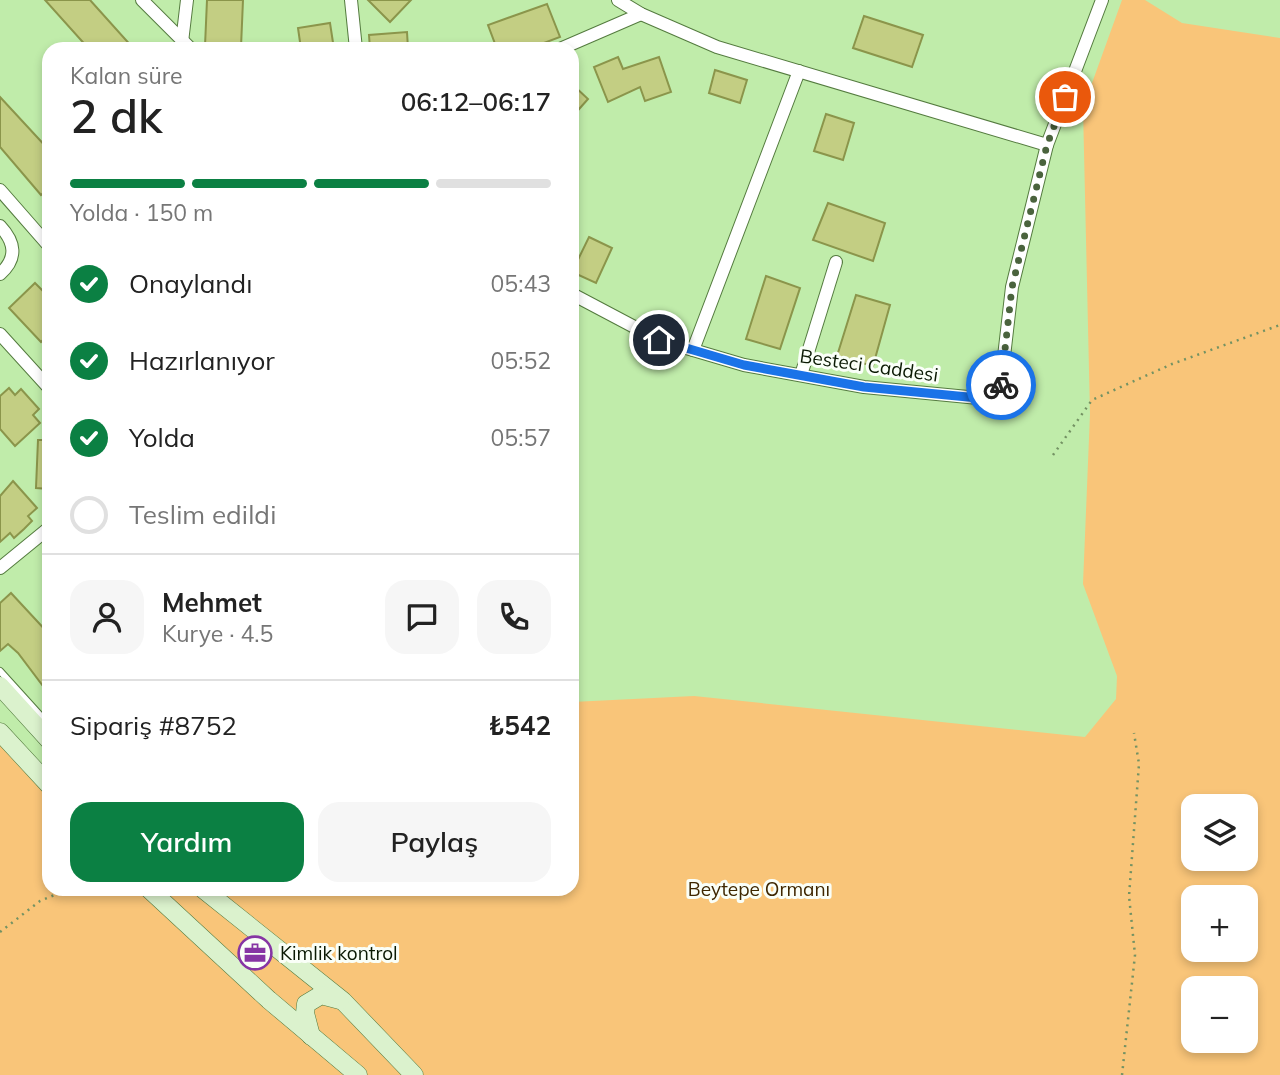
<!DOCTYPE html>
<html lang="tr">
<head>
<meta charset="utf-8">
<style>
  body { margin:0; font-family:Mulish,sans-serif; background:#f6f6f6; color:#222; height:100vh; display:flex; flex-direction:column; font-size:26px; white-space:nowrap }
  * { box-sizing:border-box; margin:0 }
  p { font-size:23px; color:#767676 }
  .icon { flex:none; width:38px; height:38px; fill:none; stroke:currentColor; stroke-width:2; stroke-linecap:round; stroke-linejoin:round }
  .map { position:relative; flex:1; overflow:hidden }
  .panel { position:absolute; left:42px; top:42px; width:537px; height:854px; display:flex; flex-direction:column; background:#fff; border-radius:21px; box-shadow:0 4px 10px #0003 }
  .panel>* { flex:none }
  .controls { position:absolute; left:1181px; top:794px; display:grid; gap:14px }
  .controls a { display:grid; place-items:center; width:77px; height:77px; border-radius:14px; background:#fff; box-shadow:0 4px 10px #0003; font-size:35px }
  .pin { position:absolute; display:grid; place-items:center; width:60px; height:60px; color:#fff; margin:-30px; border:4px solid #fff; border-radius:50%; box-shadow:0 2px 7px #0007 }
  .courier { position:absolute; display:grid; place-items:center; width:70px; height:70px; margin:-35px; border:5px solid #1a73e8; border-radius:50%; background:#fff; color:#222; box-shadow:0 2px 9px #0007 }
  .summary em { font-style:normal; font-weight:600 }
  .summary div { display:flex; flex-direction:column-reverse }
  .summary { display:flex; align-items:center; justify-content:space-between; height:119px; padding:0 28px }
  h1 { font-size:46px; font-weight:600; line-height:52px }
  .bar { display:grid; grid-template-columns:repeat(4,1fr); gap:10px 7px; align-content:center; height:84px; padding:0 28px }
  .bar i { height:9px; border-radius:5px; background:#e0e0e0 }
  .bar .current { background:#0b8043 }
  .bar p { grid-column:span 4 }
  .line { display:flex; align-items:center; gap:18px; padding:0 28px; border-top:2px solid #e0e0e0 }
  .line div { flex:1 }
  .round { display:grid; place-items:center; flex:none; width:74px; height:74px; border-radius:21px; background:#f6f6f6 }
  ol { padding:0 28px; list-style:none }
  li { display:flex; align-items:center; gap:21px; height:77px }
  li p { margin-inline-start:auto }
  li .icon { padding:7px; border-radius:50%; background:#0b8043; color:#fff; stroke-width:4 }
  li:last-child { color:#767676 }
  li i { width:38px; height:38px; border:4px solid #e0e0e0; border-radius:50% }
  .cta { display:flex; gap:14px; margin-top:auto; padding:14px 28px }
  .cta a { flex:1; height:80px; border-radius:21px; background:#0b8043; color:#fff; font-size:28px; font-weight:600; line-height:80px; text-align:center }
  .cta a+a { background:#f6f6f6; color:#222 }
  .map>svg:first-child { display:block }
  .green { fill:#f9c579; fill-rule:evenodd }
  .building { fill:#c3ce83; stroke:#8b954b; stroke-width:2 }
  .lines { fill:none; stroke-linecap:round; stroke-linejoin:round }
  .lane-casing { stroke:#547b3f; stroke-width:8 }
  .street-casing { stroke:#547b3f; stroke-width:14 }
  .secondary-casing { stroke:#547b3f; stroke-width:19 }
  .path { stroke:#739263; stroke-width:2.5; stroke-dasharray:2 5; stroke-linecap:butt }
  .lane { stroke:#fff; stroke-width:6 }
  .street { stroke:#fff; stroke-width:12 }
  .secondary { stroke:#dbf2cd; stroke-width:18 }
  .done { stroke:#4a633d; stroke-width:7; stroke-dasharray:0 12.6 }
  .route { stroke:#1a73e8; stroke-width:9 }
  .labels { text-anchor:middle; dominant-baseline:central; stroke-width:6; stroke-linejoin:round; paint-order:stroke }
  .street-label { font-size:19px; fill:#0a1903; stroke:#fafff8 }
  .park-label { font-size:19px; fill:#3f2700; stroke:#fafff8 }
  .poi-label { font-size:19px; fill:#0a1903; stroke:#fafff8; text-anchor:start }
</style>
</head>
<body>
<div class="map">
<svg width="1280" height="1075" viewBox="0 0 1280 1075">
  <rect width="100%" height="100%" fill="#c0ecaa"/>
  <!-- green -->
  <path class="green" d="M1122,0H1145L1182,23L1280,38V1075H0V744L49,797V889H572V702L694,696L1085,737L1116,699L1117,676L1083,584L1090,414L1083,108ZM1194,807H1246V859H1194ZM1194,898H1246V950H1194ZM1194,989H1246V1041H1194Z"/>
  <!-- building -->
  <g class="building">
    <path d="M45,0H90L134,49H89Z"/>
    <path d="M207,0H243L241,47L205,46Z"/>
    <path d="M368,0H411L390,22Z"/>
    <path d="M547,4L560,37L528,49H497L488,25Z"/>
    <path d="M864,16L923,35L912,67L853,48Z"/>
    <path d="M330,23L334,49H301L298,28Z"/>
    <path d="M407,32L408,49H370L369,35Z"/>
    <path d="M618,57L623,69L659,57L671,92L645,101L640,87L608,102L594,67Z"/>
    <path d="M715,70L747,80L740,103L709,93Z"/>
    <path d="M572,84L588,99L572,117Z"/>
    <path d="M0,97L49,150V188L41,195L0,147Z"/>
    <path d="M826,114L854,123L843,160L814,151Z"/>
    <path d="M828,203L885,223L873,261L813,240Z"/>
    <path d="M589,237L612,248L596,283L572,272Z"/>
    <path d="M766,276L800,288L780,349L746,339Z"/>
    <path d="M35,283L43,291L49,285V334L41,342L9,308Z"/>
    <path d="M856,295L890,305L873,366L837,356Z"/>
    <path d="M9,388L15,395L21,389L39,409L33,415L40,423L15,446L0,429V396Z"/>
    <path d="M38,440H49V489L36,488Z"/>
    <path d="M13,481L37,508L28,516L32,521L24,529L14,538L10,533L0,542V496Z"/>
    <path d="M11,593L49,634V694L18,653L8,644L0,651V603Z"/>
    <path d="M250,941L266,955L257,964L243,952L245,943Z"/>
  </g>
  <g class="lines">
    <defs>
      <path id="lane" d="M0,671L48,724"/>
      <g id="street">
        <path d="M142,0L191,49"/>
        <path d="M351,0L356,49"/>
        <path d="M618,0L641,14L717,47L1047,145L1102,0"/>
        <path d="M182,42L187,0"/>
        <path d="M560,49L641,14"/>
        <path d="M0,190L49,246"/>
        <path d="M0,226C15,242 18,258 0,274"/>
        <path d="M572,294L659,340L744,365L864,387L999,400L1012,287L1047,145"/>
        <path d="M0,334L49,388"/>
        <path d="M693,350L799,71"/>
        <path d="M801,375L836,262"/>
        <path d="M0,568L49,528"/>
        <path d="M46,723L49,720"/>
      </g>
      <g id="secondary">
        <path d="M0,686L49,740"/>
        <path d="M0,732L49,785"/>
        <path d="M149,889L269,1000L358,1075"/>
        <path d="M203,889L343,1001L414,1075"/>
        <path d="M311,1036L305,1013L306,1004L321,995L340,1000"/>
      </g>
    </defs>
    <!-- lane casing -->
    <use href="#lane" class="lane-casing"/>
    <!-- street casing -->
    <use href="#street" class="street-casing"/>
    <!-- secondary casing -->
    <use href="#secondary" class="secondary-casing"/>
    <!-- path -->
    <g class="path">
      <path d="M1053,455L1092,400L1172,364L1280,325"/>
      <path d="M0,932L40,901L69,889"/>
      <path d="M1122,1075L1135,955L1129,896L1139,764L1134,733"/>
    </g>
    <!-- lane -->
    <use href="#lane" class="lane"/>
    <!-- street -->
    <use href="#street" class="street"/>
    <!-- secondary -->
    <use href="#secondary" class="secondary"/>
  </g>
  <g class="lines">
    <!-- done -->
    <path class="done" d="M1001,385L1012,287L1047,145L1065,97"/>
    <!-- route -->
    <path class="route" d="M659,340L744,365L782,372L864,387L999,400L1001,385"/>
  </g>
  <!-- icons -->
  <defs>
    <symbol id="office-ring" viewBox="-11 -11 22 22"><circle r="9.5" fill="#fafff8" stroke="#8635a4" stroke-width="1.5"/><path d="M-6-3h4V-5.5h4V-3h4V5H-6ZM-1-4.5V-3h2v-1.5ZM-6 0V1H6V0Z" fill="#8635a4"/></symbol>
  </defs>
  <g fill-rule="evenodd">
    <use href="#office-ring" x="236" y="934" width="38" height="38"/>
  </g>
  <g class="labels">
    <!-- street labels -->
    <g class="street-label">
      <text transform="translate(869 365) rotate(8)">Besteci Caddesi</text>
    </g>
    <!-- park labels -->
    <g class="park-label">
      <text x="759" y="889">Beytepe Ormanı</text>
    </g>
    <!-- poi labels -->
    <g class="poi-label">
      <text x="280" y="953">Kimlik kontrol</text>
    </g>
  </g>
</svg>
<div class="controls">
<a><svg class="icon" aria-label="layers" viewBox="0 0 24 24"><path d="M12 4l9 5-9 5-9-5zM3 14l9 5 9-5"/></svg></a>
<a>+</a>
<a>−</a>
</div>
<div class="pin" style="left:1065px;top:97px;background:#ea580c"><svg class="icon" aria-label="bag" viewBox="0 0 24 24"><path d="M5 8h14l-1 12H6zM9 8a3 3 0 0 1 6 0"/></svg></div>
<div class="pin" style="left:659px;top:340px;background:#1f2937"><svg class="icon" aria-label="home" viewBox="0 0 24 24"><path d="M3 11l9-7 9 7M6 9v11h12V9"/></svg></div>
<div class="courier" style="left:1001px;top:385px"><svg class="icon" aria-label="bike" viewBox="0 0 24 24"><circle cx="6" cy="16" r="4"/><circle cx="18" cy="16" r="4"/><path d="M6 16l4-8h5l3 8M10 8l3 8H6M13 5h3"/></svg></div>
<section class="panel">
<div class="summary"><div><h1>2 dk</h1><p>Kalan süre</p></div><em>06:12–06:17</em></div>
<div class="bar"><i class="current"></i><i class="current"></i><i class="current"></i><i></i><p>Yolda · 150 m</p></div>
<ol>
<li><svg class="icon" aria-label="check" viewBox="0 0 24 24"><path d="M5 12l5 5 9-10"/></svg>Onaylandı<p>05:43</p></li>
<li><svg class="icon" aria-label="check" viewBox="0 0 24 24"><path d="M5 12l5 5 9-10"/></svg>Hazırlanıyor<p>05:52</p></li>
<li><svg class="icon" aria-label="check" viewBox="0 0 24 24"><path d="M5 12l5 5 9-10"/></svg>Yolda<p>05:57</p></li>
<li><i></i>Teslim edildi</li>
</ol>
<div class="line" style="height:126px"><a class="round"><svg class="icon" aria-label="person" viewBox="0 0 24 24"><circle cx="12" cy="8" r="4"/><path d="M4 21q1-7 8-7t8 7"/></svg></a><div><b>Mehmet</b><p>Kurye · 4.5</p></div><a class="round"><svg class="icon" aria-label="chat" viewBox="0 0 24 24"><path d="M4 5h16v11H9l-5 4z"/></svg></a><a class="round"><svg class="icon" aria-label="phone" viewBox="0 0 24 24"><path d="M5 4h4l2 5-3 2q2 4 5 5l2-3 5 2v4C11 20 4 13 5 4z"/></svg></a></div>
<div class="line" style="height:91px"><div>Sipariş #8752</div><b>₺542</b></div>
<div class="cta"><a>Yardım</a><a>Paylaş</a></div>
</section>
</div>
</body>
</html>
